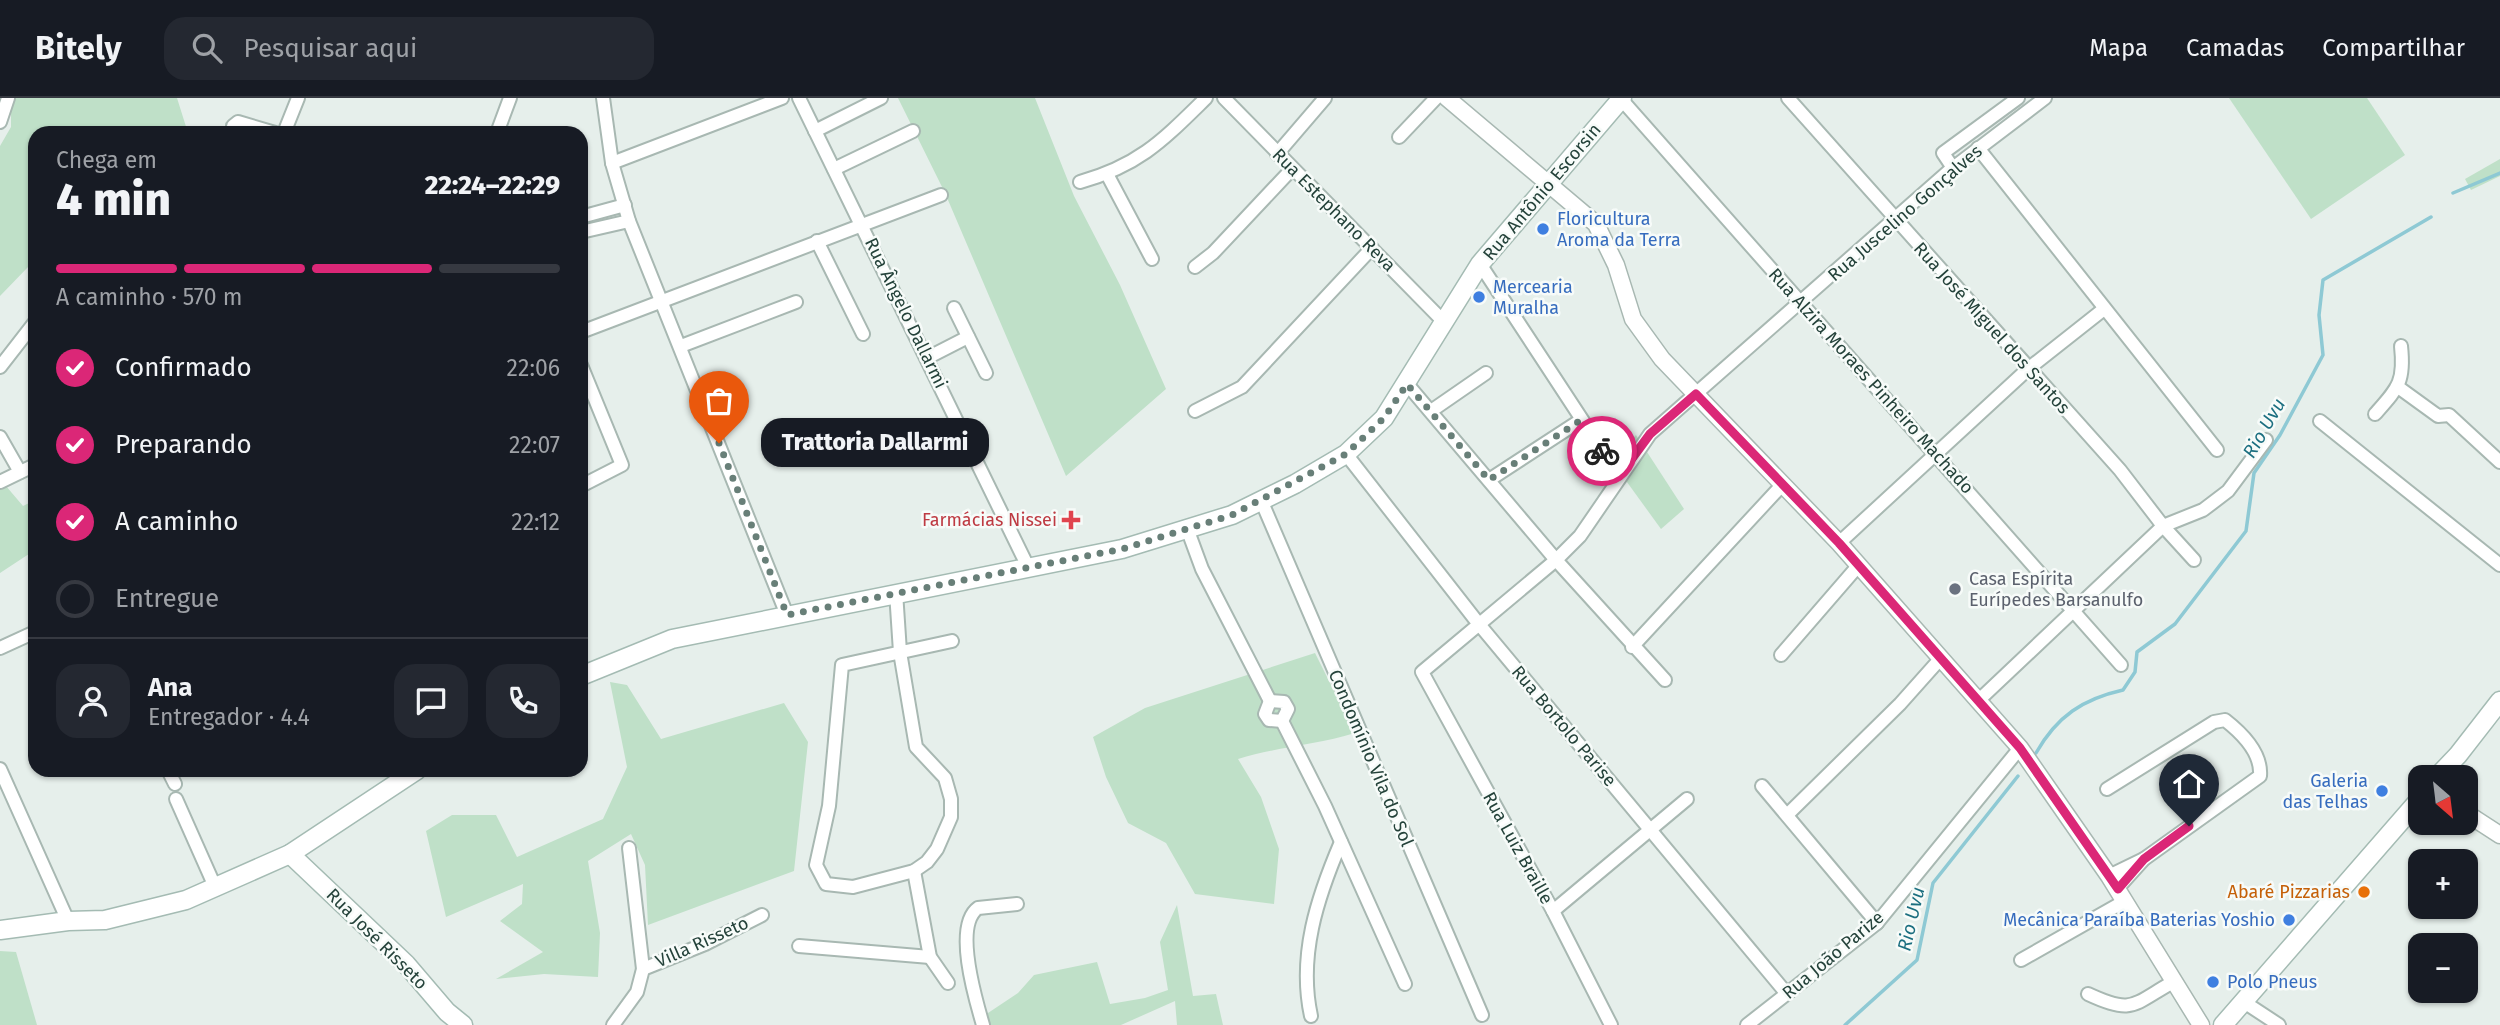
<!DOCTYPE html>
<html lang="pt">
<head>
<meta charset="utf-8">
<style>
  body { margin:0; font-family:"Fira Sans",sans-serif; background:#242831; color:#f1f3f6; height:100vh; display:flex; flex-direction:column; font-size:26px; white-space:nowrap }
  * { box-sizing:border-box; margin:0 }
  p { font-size:23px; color:#9ea1a6 }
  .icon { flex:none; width:38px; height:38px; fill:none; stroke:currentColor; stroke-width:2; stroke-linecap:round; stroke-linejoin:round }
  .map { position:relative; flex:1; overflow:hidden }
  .panel { position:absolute; left:28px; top:28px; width:560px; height:651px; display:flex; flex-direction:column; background:#171b24; border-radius:21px; box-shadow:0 2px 5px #0004 }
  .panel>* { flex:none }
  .needle { width:46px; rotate:152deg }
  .tools { position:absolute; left:2408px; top:667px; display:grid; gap:14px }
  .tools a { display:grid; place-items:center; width:70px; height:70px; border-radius:14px; background:#171b24; box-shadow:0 2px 5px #0004; font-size:35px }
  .pin { position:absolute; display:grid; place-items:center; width:60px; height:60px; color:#fff; margin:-72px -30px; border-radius:50% 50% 50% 0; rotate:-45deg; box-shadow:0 0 7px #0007 }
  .pin .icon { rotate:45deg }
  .courier { position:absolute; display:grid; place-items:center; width:70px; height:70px; margin:-35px; border:5px solid #db2777; border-radius:50%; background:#fff; color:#222; box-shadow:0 2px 9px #0007 }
  .bubble { position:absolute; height:49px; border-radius:21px; background:#171b24; box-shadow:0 2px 5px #0004; font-size:23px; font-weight:800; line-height:49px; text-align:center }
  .overview em { font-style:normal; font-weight:800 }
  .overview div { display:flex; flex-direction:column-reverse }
  .overview { display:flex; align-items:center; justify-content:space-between; height:119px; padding:0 28px }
  h1 { font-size:46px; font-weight:800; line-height:52px }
  .bar { display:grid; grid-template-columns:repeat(4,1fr); gap:10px 7px; align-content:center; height:84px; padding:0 28px }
  .bar i { height:9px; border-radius:5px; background:#363941 }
  .bar .on { background:#db2777 }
  .bar p { grid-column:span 4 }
  .line { display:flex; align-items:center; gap:18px; padding:0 28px; border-top:2px solid #363941 }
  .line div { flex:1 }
  .round { display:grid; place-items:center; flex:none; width:74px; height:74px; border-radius:21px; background:#242831 }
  ol { padding:0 28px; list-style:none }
  li { display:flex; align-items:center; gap:21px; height:77px }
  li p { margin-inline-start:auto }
  li .icon { padding:7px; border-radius:50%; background:#db2777; color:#fff; stroke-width:4 }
  li:last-child { color:#9ea1a6 }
  li i { width:38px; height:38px; border:4px solid #363941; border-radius:50% }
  header { display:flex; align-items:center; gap:42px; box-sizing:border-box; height:98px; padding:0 35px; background:#171b24; border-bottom:2px solid #363941 }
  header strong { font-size:33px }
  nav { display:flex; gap:38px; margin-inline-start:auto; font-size:24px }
  .search { width:490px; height:63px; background:#242831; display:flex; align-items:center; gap:18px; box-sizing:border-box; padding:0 24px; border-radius:21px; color:#9ea1a6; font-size:26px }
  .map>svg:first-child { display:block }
  .green { fill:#bfe0c8 }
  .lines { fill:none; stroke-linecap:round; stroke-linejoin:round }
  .stream { stroke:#8ec9d4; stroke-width:3.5 }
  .minor-casing { stroke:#a8b8b2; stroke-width:16 }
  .tertiary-casing { stroke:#a8b8b2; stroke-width:19 }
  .secondary-casing { stroke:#a4bbb3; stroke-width:21 }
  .minor { stroke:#fff; stroke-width:12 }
  .tertiary { stroke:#fff; stroke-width:16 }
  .secondary { stroke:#fff; stroke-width:18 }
  .done { stroke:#687f78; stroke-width:7; stroke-dasharray:0 12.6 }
  .route { stroke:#db2777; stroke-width:9 }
  .shop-dot { fill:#3f7fe0; stroke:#f7fbf9; stroke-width:2.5 }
  .health-dot { fill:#e0444e; stroke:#f7fbf9; stroke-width:2.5 }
  .worship-dot { fill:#6b7280; stroke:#f7fbf9; stroke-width:2.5 }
  .food-dot { fill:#e8710a; stroke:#f7fbf9; stroke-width:2.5 }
  .labels { text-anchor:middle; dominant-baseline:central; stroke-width:5; stroke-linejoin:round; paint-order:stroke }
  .street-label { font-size:18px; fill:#24423a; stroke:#f7fbf9 }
  .shop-label { font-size:18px; fill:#366cbe; stroke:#f7fbf9; text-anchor:start }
  .health-label { font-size:18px; fill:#be3a42; stroke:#f7fbf9; text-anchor:end }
  .worship-label { font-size:18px; fill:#5b616d; stroke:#f7fbf9; text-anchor:start }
  .food-label { font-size:18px; fill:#c56008; stroke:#f7fbf9; text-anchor:end }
  .water-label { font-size:19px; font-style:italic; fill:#1c6f80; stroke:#f7fbf9 }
</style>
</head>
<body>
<header>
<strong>Bitely</strong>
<div class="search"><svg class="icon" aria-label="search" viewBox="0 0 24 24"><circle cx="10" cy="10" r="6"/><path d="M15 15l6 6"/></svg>Pesquisar aqui</div>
<nav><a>Mapa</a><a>Camadas</a><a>Compartilhar</a></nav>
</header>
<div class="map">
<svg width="2500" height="927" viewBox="0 0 2500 927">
  <rect width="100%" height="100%" fill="#e6efeb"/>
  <!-- green -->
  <g class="green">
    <path d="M11,0H177L188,35H35V169L29,168L0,198V48L11,29Z"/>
    <path d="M898,0H1035L1074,98L1120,187L1166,291L1066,378L945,95Z"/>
    <path d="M2229,0H2367L2405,57L2311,121Z"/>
    <path d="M2500,61V78L2471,92L2465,81Z"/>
    <path d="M1636,337L1684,411L1661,431L1611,362Z"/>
    <path d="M0,381L23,408L35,402V452L0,475Z"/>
    <path d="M1315,555L1355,635C1316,647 1276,649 1238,661L1261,699L1279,751L1274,806L1195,796L1166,745L1128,725L1106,679L1093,639L1145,610Z"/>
    <path d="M610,584L627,587L661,641L784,605L808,644L794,773L648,827L645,767L631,736L588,763L600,835L598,879L544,876L496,881L543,854L500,823L522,806L523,786L446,819L426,733L452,717H496L517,759L603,721L627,669Z"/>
    <path d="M1177,807L1193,898L1216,896L1223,927H1177L1175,903L1121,927H986L985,917L1018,895L1034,877L1097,864L1110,906L1145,900L1168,892L1160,844Z"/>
    <path d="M0,853L16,854L37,927H0Z"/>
  </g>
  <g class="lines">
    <!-- stream -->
    <g class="stream">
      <path d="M2453,95L2500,75"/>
      <path d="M2036,655C2057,618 2083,601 2123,592L2135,574L2137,554L2175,526L2246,433L2254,375L2280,337L2323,257L2319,217L2323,182L2431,119"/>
      <path d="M1845,927L1917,862L1933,785L2018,678"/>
    </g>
    <defs>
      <g id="minor">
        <path d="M603,0L612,65L629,123L787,517"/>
        <path d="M799,0L1028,469"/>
        <path d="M1224,0L1444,224"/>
        <path d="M1788,0L2120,372L2163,428L2194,462"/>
        <path d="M1621,1L2121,567"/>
        <path d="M0,24L8,0"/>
        <path d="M815,33L881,0"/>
        <path d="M233,35V28L238,24L275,35"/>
        <path d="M284,35L298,0"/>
        <path d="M497,35L510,0"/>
        <path d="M1399,39L1436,0"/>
        <path d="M1978,50L2217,352"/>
        <path d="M1277,56L1325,0"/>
        <path d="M612,65L782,0"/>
        <path d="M1953,70L1943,55L2018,0"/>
        <path d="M834,71L913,33"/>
        <path d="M1107,76L1152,161"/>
        <path d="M1080,84C1140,67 1163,42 1206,0"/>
        <path d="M581,119L625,107"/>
        <path d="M581,134L629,123"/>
        <path d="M817,143L863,236"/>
        <path d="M1480,166L1619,378"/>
        <path d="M1195,169L1213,155L1292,71"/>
        <path d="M954,210L986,275"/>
        <path d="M581,234L941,97"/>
        <path d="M681,248L796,204"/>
        <path d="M927,260L968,239"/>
        <path d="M581,267L622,367L581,388"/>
        <path d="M0,269L35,224"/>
        <path d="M1407,286L1556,462L1665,582"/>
        <path d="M2398,289L2438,318L2449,317L2500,364"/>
        <path d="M1195,313L1242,289L1372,150"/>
        <path d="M1431,313L1486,275"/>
        <path d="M2375,316C2398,290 2405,284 2401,248"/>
        <path d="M2320,323L2500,467"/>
        <path d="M0,339L20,374"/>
        <path d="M1346,356L1478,525L1787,896"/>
        <path d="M1489,382L1581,322"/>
        <path d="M0,384L35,367"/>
        <path d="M1261,402L1482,917"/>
        <path d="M1188,433L1202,471L1270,603"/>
        <path d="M1839,445L2028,271L2104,211"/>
        <path d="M896,494L900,554L916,649L945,680L951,701V719L937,751L927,764L914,773L853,789L826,786L816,767L829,708L842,567L952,543"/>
        <path d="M1632,549L1783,386"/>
        <path d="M0,550L35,534"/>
        <path d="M1781,557L1858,468"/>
        <path d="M1979,602L2163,428L2203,412L2228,393L2266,342"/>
        <path d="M1270,603L1284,604L1288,611L1282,623"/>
        <path d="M1270,603L1265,616L1269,622L1282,623"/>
        <path d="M1282,623L1325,708L1405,886"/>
        <path d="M0,671L68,823"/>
        <path d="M168,672L175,686"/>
        <path d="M1762,688L1877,825"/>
        <path d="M2107,691L2214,624L2225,622C2243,636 2262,655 2260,678L2144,761L2117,791"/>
        <path d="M176,701L216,791"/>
        <path d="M1787,717L1900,606L1941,560"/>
        <path d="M629,750L643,871"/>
        <path d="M914,773L930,859L948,885"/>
        <path d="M2109,778L2144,761"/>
        <path d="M1553,813L1687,701"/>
        <path d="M799,848L930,859"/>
        <path d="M2021,862L2125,803"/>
        <path d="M2088,896C2133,917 2132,907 2173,884"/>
        <path d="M2244,904L2279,927"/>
        <path d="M1311,918C1298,858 1317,800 1341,744"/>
        <path d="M613,927L637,894L643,871L705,846L762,817"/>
        <path d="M983,927C976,903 953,828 978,810L1017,806"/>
        <path d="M1611,927L1553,813L1422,574L1556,462L1580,438L1650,336L1949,73L2045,0"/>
        <path d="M1747,927L1877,825L2020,650"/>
      </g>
      <g id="tertiary">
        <path d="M1447,0L1596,126L1616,167L1633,221L1662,261L1839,445L2020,650L2109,778L2201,927"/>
        <path d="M2466,715L2500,737"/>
      </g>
      <g id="secondary">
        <path d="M581,578L672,541L1122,451L1232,417L1295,386L1346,356L1384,320L1480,166L1622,0"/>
        <path d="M2437,679L2458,657L2500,603"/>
        <path d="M290,756L406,866L447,914L463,927"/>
        <path d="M0,832L68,823L105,822L186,802L290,756L417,672"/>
        <path d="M2223,927L2420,701"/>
      </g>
    </defs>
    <!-- minor casing -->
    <use href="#minor" class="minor-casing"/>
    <!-- tertiary casing -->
    <use href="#tertiary" class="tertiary-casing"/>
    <!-- secondary casing -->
    <use href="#secondary" class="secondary-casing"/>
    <!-- minor -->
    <use href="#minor" class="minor"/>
    <!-- tertiary -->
    <use href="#tertiary" class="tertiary"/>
    <!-- secondary -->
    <use href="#secondary" class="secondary"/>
  </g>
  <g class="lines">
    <!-- done -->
    <path class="done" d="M719,345L787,517L1122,451L1232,417L1346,356L1384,320L1407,286L1489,382L1581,322L1602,353"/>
    <!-- route -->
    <path class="route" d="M1602,353L1619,378L1650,336L1696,296L1839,445L2020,650L2118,791L2144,761L2189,728"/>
  </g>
  <!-- markers -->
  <g class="shop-dot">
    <circle cx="1543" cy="131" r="7"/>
    <circle cx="1479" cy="199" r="7"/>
    <circle cx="2382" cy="693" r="7"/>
    <circle cx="2289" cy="822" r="7"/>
    <circle cx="2213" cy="884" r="7"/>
  </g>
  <path class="health-dot" d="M1067.5 411.5h7v7h7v7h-7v7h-7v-7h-7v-7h7z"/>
  <circle class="worship-dot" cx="1955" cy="491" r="7"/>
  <circle class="food-dot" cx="2364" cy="794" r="7"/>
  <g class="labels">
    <!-- street labels -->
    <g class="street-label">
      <text transform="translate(1542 94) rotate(-50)">Rua Antônio Escorsin</text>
      <text transform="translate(1334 112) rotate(45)">Rua Estephano Reva</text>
      <text transform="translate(1905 115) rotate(-41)">Rua Juscelino Gonçalves</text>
      <text transform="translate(906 215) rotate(64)">Rua Ângelo Dallarmi</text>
      <text transform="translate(1992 230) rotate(48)">Rua José Miguel dos Santos</text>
      <text transform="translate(1871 283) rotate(48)">Rua Alzira Moraes Pinheiro Machado</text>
      <text transform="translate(1564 628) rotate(50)">Rua Bortolo Parise</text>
      <text transform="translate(1371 660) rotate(67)">Condomínio Vila do Sol</text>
      <text transform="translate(1518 750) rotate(61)">Rua Luiz Braille</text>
      <text transform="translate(377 841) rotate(45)">Rua José Risseto</text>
      <text transform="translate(702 844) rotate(-24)">Villa Risseto</text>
      <text transform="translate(1833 857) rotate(-40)">Rua João Parize</text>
    </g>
    <!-- shop labels -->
    <g class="shop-label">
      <text x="1557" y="121">Floricultura<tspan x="1557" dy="21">Aroma da Terra</tspan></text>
      <text x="1493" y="189">Mercearia<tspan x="1493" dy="21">Muralha</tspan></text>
      <text x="2368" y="683" text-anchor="end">Galeria<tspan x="2368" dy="21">das Telhas</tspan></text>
      <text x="2275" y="822" text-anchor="end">Mecânica Paraíba Baterias Yoshio</text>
      <text x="2227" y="884">Polo Pneus</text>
    </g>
    <!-- health labels -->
    <g class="health-label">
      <text x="1057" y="422">Farmácias Nissei</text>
    </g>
    <!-- worship labels -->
    <g class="worship-label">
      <text x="1969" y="481">Casa Espírita<tspan x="1969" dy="21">Eurípedes Barsanulfo</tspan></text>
    </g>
    <!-- food labels -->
    <g class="food-label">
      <text x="2350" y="794">Abaré Pizzarias</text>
    </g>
    <!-- water labels -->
    <g class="water-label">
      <text transform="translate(2264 330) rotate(-60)">Rio Uvu</text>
      <text transform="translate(1911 821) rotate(-77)">Rio Uvu</text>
    </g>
  </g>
</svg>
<div class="tools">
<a><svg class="needle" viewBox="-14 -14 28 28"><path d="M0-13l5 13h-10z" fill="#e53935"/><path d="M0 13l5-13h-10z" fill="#9ea1a6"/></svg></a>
<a>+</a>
<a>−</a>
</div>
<div class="pin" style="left:719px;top:345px;background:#ea580c"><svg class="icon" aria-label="bag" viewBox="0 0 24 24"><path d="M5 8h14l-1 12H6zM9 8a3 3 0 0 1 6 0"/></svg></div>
<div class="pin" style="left:2189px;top:728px;background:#1f2937"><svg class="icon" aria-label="home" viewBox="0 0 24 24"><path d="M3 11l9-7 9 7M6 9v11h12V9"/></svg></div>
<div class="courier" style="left:1602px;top:353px"><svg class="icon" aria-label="bike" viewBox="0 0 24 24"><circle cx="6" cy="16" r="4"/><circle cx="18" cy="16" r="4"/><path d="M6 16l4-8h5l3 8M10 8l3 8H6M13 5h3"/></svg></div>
<div class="bubble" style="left:761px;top:320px;width:228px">Trattoria Dallarmi</div>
<section class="panel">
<div class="overview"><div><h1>4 min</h1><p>Chega em</p></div><em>22:24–22:29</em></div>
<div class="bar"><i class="on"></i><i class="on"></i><i class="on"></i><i></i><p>A caminho · 570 m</p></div>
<ol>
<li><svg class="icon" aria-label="check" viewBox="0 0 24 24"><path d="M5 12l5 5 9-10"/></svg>Confirmado<p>22:06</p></li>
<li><svg class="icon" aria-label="check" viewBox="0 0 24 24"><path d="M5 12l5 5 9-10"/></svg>Preparando<p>22:07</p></li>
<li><svg class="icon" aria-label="check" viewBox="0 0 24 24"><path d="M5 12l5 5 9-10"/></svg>A caminho<p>22:12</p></li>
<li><i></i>Entregue</li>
</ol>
<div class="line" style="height:126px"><a class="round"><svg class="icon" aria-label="person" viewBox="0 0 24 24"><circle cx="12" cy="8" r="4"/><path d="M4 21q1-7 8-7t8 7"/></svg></a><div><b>Ana</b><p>Entregador · 4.4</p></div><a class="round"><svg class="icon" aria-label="chat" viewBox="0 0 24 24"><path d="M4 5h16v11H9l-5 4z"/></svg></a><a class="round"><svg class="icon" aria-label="phone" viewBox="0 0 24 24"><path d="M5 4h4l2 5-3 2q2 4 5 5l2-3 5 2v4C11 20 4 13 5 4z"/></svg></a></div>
</section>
</div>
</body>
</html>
